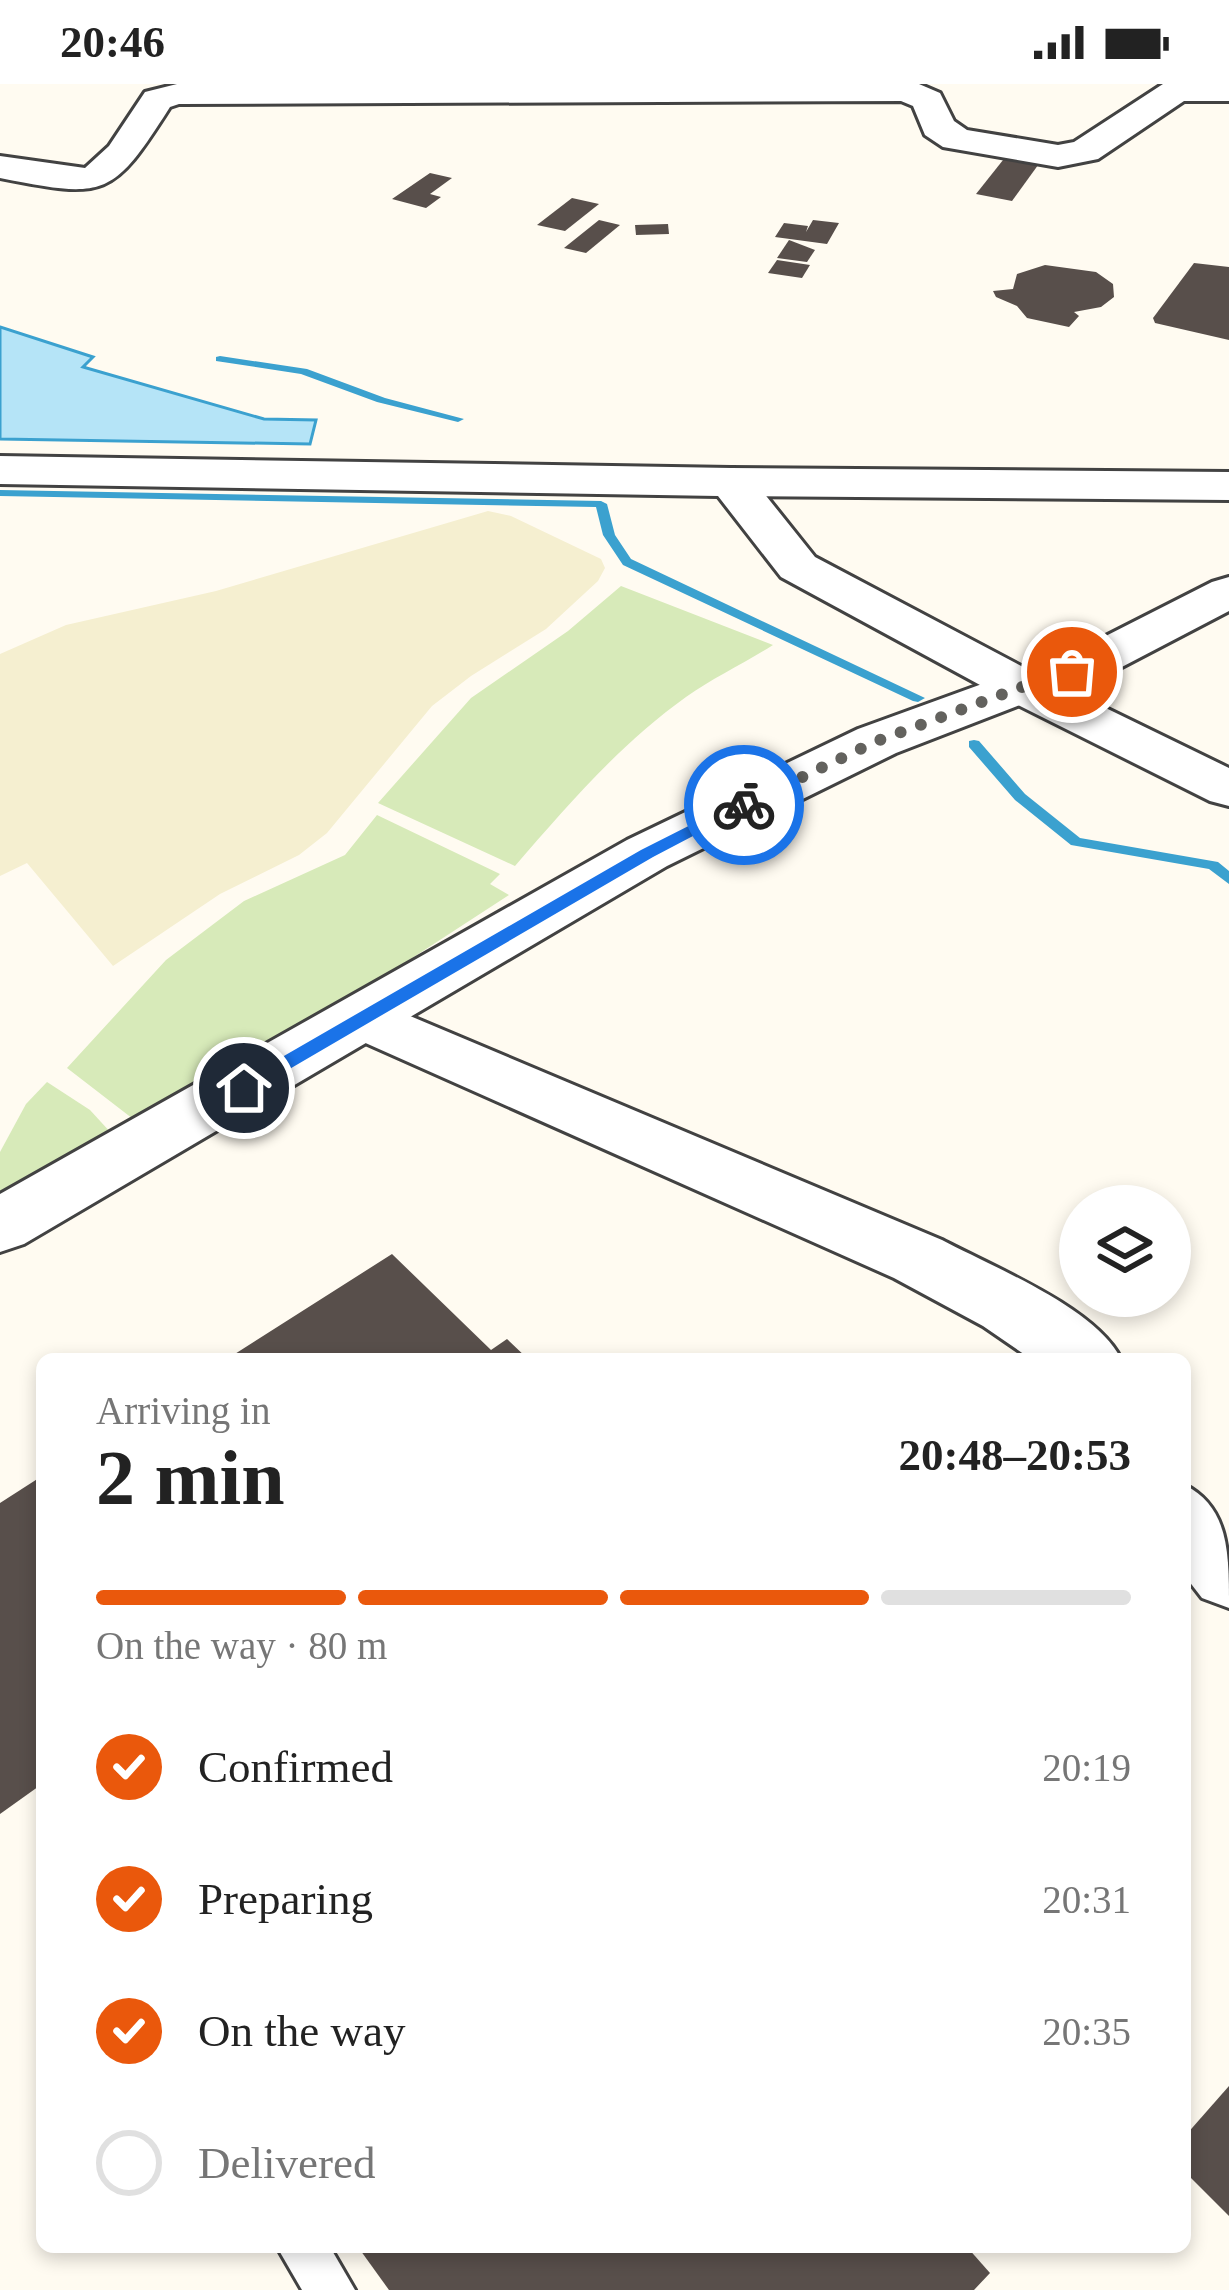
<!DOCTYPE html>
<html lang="en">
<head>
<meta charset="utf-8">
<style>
  body { margin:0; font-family:Georgia,serif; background:#f2f2f2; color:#222; height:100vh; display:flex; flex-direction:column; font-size:45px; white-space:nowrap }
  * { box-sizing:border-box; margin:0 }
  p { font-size:39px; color:#767676 }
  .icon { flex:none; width:66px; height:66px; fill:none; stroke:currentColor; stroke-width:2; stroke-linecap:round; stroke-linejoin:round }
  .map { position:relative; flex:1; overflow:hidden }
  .details { position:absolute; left:36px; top:1269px; width:1155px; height:900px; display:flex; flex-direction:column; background:#fff; border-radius:18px; box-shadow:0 6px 18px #0003 }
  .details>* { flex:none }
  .tools { position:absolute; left:1059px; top:1101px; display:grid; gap:24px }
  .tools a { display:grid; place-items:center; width:132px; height:132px; border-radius:50%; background:#fff; box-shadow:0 6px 18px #0003; font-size:60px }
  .pin { position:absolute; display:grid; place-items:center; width:102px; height:102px; color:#fff; margin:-51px; border:6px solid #fff; border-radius:50%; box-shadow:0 3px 12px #0007 }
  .courier { position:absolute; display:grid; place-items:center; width:120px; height:120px; margin:-60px; border:9px solid #1a73e8; border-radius:50%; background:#fff; color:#222; box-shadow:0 3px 15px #0007 }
  .head em { font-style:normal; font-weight:600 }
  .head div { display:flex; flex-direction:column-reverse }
  .head { display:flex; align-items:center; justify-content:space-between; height:204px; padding:0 60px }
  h1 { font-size:78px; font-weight:600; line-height:90px }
  .bar { display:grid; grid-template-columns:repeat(4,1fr); gap:18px 12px; align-content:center; height:144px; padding:0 60px }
  .bar i { height:15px; border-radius:9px; background:#e0e0e0 }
  .bar .current { background:#ea580c }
  .bar p { grid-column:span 4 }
  ol { padding:0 60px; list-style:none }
  li { display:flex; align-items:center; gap:36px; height:132px }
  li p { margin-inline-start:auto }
  li .icon { padding:12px; border-radius:50%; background:#ea580c; color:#fff; stroke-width:4 }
  li:last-child { color:#767676 }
  li i { width:66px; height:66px; border:6px solid #e0e0e0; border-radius:50% }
  .status { display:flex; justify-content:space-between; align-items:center; height:84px; padding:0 60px; background:#fff; direction:ltr }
  .status svg { height:33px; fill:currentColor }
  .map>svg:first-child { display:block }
  .farmland { fill:#f5efd0 }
  .green { fill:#d7eab9 }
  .water { fill:#b5e4f7; stroke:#3ba1cf; stroke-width:3 }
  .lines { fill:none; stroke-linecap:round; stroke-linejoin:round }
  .stream { fill:#3ba1cf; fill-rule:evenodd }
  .building { fill:#584f4b }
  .service-casing { stroke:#424242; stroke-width:6 }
  .minor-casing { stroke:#424242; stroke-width:6 }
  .tertiary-casing { stroke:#424242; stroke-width:6 }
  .service { fill:#fff; fill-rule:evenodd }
  .minor { fill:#fff; fill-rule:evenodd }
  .tertiary { fill:#fff; fill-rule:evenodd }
  .route { fill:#1a73e8 }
  .done { stroke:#63625e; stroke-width:12; stroke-dasharray:0 21.6 }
</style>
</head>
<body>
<div class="status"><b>20:46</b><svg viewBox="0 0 49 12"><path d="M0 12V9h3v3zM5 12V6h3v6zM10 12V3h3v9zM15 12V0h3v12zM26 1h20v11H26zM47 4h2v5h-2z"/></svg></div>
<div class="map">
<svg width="1229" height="2206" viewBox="0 0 1229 2206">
  <rect width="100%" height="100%" fill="#fffbf1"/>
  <!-- farmland -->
  <path class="farmland" d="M488,427L511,432L601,475L605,484L598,497L546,545L471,592L432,622L327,749L299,771L220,810L113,882L27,779L0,792V570L66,541L216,507Z"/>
  <!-- green -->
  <g class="green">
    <path d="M621,502L773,561C745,579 713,594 686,613C620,660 567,722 515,782L378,719L471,614L568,547Z"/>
    <path d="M377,731L500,790L490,800L509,811L363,906L137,1038L67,984L166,876L244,817L345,771Z"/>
    <path d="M47,998L90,1026L112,1050L0,1120V1068L26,1020Z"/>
  </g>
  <!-- water -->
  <path class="water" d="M0,243L93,273L83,283L264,335L316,336L310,360L0,355Z"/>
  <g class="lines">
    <!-- stream -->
    <g class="stream">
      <path d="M220,272L307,285L385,314L464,335L458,338L377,318L301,290L216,277V273Z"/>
      <path d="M0,406L601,417L607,420L615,451L631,475L925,614L918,618L913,617L623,481L603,451L596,423L0,412Z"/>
      <path d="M974,656L979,657L1025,710L1080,754L1218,778L1229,787V800L1209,785L1071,761L1015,716L969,663V657Z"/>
    </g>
  </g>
  <!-- building -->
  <g class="building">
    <path d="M1007,71L1041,77L1012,117L976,110Z"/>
    <path d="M430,89L452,94L430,110L441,113L426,124L392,115Z"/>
    <path d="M572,114L599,120L565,147L537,141Z"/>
    <path d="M599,136L620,141L586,169L564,164Z"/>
    <path d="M813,136L839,139L827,160L775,153L784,139L808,142L806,148Z"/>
    <path d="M668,140L669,150L636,151L635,141Z"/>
    <path d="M789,156L815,166L807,178L777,174Z"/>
    <path d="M777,176L810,181L802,194L768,189Z"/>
    <path d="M1194,179L1229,183V256L1155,239L1153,234Z"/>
    <path d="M1045,181L1096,188L1113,200L1114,213L1101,223L1074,228L1079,232L1069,243L1027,234L1017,222L996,213L993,207L1013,205L1017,190Z"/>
    <path d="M392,1170L491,1266L507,1255L528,1275H227Z"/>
    <path d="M42,1392V1700L0,1730V1419Z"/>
    <path d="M1229,2002V2132L1185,2088V2052Z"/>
    <path d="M358,2163H967L990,2189L974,2206H389Z"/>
  </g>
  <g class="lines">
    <defs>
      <path id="service" d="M277,2163H330L355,2206H302Z"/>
      <g id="minor">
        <path d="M177,0H919L940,9L954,37L967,46L1058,61L1074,58L1163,0H1229V17H1184L1098,75L1058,83L943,63L925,51L913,22L901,17L179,20L170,23C112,114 106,115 0,94V72L85,84L109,62L145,8Z"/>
        <path d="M731,384L1229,388V416L731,412L715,408L708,398L715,388Z"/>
        <path d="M1229,493V527L1051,620L1033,625L1020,621L896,669L667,782L24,1160L0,1168V1110L627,756L858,645L1004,592L1031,590L1212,498Z"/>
      </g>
      <g id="tertiary">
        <path d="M0,372L731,384L747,388L815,473L1040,592L1229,684V722L1210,717L1004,614L781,493L718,412L0,400Z"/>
        <path d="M365,913L942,1156C993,1183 1096,1224 1121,1275H1031L983,1242L894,1194L343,949L334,934L343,919Z"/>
        <path d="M1185,1401C1229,1424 1229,1468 1229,1524L1202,1514L1185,1492Z"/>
      </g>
    </defs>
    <!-- service casing -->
    <use href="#service" class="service-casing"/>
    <!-- minor casing -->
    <use href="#minor" class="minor-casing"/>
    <!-- tertiary casing -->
    <use href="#tertiary" class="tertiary-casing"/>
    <!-- service -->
    <use href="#service" class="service"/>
    <!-- minor -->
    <use href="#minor" class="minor"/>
    <!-- tertiary -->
    <use href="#tertiary" class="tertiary"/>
  </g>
  <!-- route -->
  <path class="route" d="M738,717L752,721L653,773L250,1008H237V999L641,766Z"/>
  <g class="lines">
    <!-- done -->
    <path class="done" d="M744,721L877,657L1022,603L1033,609L1072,588"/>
  </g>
</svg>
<div class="tools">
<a><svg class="icon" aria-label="layers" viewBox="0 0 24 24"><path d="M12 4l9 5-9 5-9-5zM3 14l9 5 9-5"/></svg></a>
</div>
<div class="pin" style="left:1072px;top:588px;background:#ea580c"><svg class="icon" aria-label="bag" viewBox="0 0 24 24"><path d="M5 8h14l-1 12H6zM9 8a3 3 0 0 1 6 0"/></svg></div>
<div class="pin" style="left:244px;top:1004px;background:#1f2937"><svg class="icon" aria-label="home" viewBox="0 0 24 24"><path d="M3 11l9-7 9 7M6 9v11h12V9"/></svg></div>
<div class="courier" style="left:744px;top:721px"><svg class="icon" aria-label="bike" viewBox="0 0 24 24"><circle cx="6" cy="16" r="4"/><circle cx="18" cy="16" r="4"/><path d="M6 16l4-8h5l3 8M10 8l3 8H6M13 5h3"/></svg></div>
<section class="details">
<div class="head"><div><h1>2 min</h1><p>Arriving in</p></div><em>20:48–20:53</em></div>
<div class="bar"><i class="current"></i><i class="current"></i><i class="current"></i><i></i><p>On the way · 80 m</p></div>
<ol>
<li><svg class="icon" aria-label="check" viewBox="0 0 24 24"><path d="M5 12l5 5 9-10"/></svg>Confirmed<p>20:19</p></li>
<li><svg class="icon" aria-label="check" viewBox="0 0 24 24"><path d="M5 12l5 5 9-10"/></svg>Preparing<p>20:31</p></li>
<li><svg class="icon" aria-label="check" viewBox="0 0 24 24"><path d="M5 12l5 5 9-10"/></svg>On the way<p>20:35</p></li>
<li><i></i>Delivered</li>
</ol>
</section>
</div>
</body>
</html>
